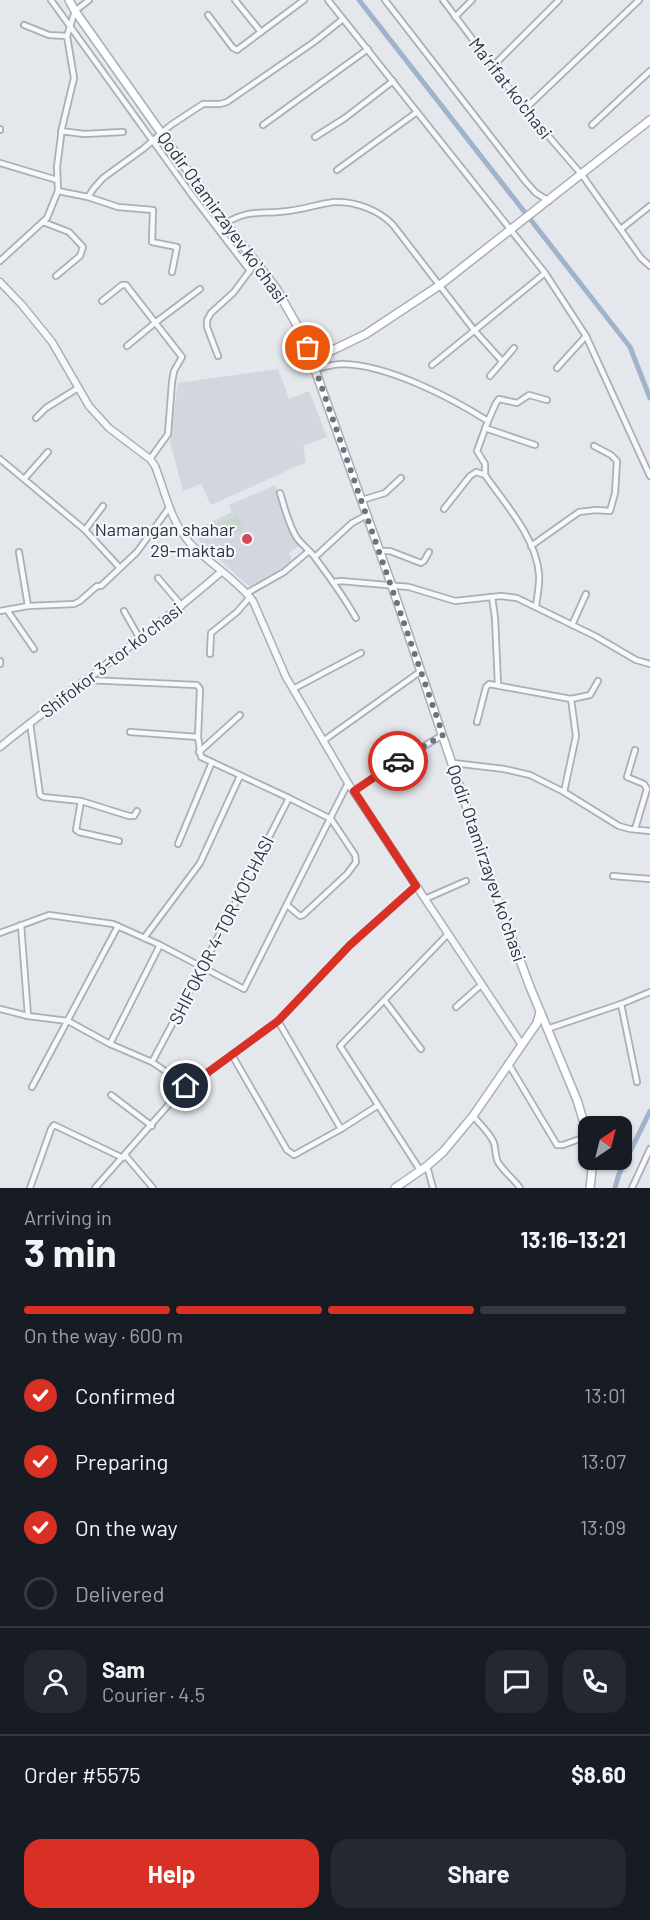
<!DOCTYPE html>
<html lang="en">
<head>
<meta charset="utf-8">
<style>
  body { margin:0; font-family:Barlow,sans-serif; background:#242831; color:#f1f3f6; height:100vh; display:flex; flex-direction:column; font-size:22px; white-space:nowrap }
  * { box-sizing:border-box; margin:0 }
  p { font-size:20px; color:#9ea1a6 }
  .icon { flex:none; width:33px; height:33px; fill:none; stroke:currentColor; stroke-width:2; stroke-linecap:round; stroke-linejoin:round }
  .map { position:relative; height:1188px; overflow:hidden }
  .side { display:flex; flex-direction:column; background:#171b24; flex:1 }
  .side>* { flex:none }
  .needle { width:39px; rotate:35deg }
  .tools { position:absolute; left:578px; top:1116px; display:grid; gap:12px }
  .tools a { display:grid; place-items:center; width:54px; height:54px; border-radius:12px; background:#171b24; box-shadow:0 2px 4px #0004; font-size:30px }
  .pin { position:absolute; display:grid; place-items:center; width:51px; height:51px; color:#fff; margin:-26px; border:3px solid #fff; border-radius:50%; box-shadow:0 2px 6px #0007 }
  .courier { position:absolute; display:grid; place-items:center; width:60px; height:60px; margin:-30px; border:4px solid #d93025; border-radius:50%; background:#fff; color:#222; box-shadow:0 2px 8px #0007 }
  .headline em { font-style:normal; font-weight:700 }
  .headline div { display:flex; flex-direction:column-reverse }
  .headline { display:flex; align-items:center; justify-content:space-between; height:102px; padding:0 24px }
  h1 { font-size:39px; font-weight:700; line-height:45px }
  .bar { display:grid; grid-template-columns:repeat(4,1fr); gap:9px 6px; align-content:center; height:72px; padding:0 24px }
  .bar i { height:8px; border-radius:4px; background:#363941 }
  .bar .current { background:#d93025 }
  .bar p { grid-column:span 4 }
  .line { display:flex; align-items:center; gap:15px; padding:0 24px; border-top:2px solid #363941 }
  .line div { flex:1 }
  .round { display:grid; place-items:center; flex:none; width:63px; height:63px; border-radius:18px; background:#242831 }
  ol { padding:0 24px; list-style:none }
  li { display:flex; align-items:center; gap:18px; height:66px }
  li p { margin-inline-start:auto }
  li .icon { padding:6px; border-radius:50%; background:#d93025; color:#fff; stroke-width:4 }
  li:last-child { color:#9ea1a6 }
  li i { width:33px; height:33px; border:3px solid #363941; border-radius:50% }
  .primary-button { display:flex; gap:12px; margin-top:auto; padding:12px 24px }
  .primary-button a { flex:1; height:69px; border-radius:18px; background:#d93025; color:#fff; font-size:24px; font-weight:700; line-height:69px; text-align:center }
  .primary-button a+a { background:#242831; color:#f1f3f6 }
  .map>svg:first-child { display:block }
  .built { fill:#d2d6de }
  .green { fill:#c9d6c5 }
  .lines { fill:none; stroke-linecap:round; stroke-linejoin:round }
  .canal { stroke:#9fb4cc; stroke-width:5 }
  .minor-casing { stroke:#a9aeb7; stroke-width:8 }
  .tertiary-casing { stroke:#a9aeb7; stroke-width:9 }
  .secondary-casing { stroke:#a9aeb7; stroke-width:10 }
  .minor { stroke:#f7f8fa; stroke-width:4.5 }
  .tertiary { stroke:#f7f8fa; stroke-width:6 }
  .secondary { stroke:#fff; stroke-width:7 }
  .done { stroke:#6c737f; stroke-width:6; stroke-dasharray:0 10.8 }
  .route { stroke:#d93025; stroke-width:8 }
  .poi-dot { fill:#d1495b; stroke:#f4f6f9; stroke-width:2 }
  .labels { text-anchor:middle; dominant-baseline:central; stroke-width:4.5; stroke-linejoin:round; paint-order:stroke }
  .street-label { font-size:18px; fill:#2b3445; stroke:#f4f6f9 }
  .poi-label { font-size:18px; fill:#2b3445; stroke:#f4f6f9; text-anchor:end }
</style>
</head>
<body>
<div class="map">
<svg width="650" height="1188" viewBox="0 0 650 1188">
  <rect width="100%" height="100%" fill="#e4e7ec"/>
  <!-- built -->
  <g class="built">
    <path d="M278,369L289,399L309,391L327,437L303,446L306,462L211,505L201,484L183,491L170,441L178,383Z"/>
    <path d="M275,485L291,528L300,545L289,553L293,562L281,571L252,587L246,584L190,532L232,512L229,505Z"/>
  </g>
  <!-- green -->
  <path class="green" d="M237,516L243,529L219,540L213,526Z"/>
  <g class="lines">
    <!-- canal -->
    <g class="canal">
      <path d="M359,0L630,347L650,398"/>
      <path d="M615,1188L619,1174L650,1111"/>
    </g>
    <defs>
      <g id="minor">
        <path d="M51,0L191,194L250,271"/>
        <path d="M235,0L261,32"/>
        <path d="M328,0L545,273L586,336L650,476"/>
        <path d="M385,0L526,182L536,193L549,201"/>
        <path d="M443,0L525,109L582,175L641,258L650,266"/>
        <path d="M208,15L233,48L237,50L304,0"/>
        <path d="M455,17L472,0"/>
        <path d="M24,25L49,35L67,36"/>
        <path d="M493,66L559,0"/>
        <path d="M525,109L639,0"/>
        <path d="M263,125L368,49"/>
        <path d="M592,125L650,71"/>
        <path d="M0,130V129"/>
        <path d="M61,131L84,134L123,132"/>
        <path d="M315,137L345,118L393,81"/>
        <path d="M0,163L57,180"/>
        <path d="M337,170L417,112"/>
        <path d="M58,191L57,167L62,128L74,78L67,36L75,11L89,0"/>
        <path d="M58,191L88,197L118,207L153,210L152,242L177,247L172,272"/>
        <path d="M88,197L94,188L103,178L143,149L171,125L203,104H220L227,102L314,42L343,19"/>
        <path d="M43,222L69,232L83,247L80,256L56,276"/>
        <path d="M226,223C251,208 262,215 288,211C304,209 319,204 334,202C355,201 379,210 393,225L474,330L502,361"/>
        <path d="M621,229L650,206"/>
        <path d="M0,261L47,218L58,191"/>
        <path d="M102,301L122,285H126L182,357L174,371L172,382L168,434L150,459"/>
        <path d="M127,346L156,322L200,289"/>
        <path d="M218,356L207,327V320L211,313L234,292L256,262"/>
        <path d="M432,365L545,273"/>
        <path d="M557,368L586,336"/>
        <path d="M316,369C324,367 334,364 343,364C388,365 450,397 488,421L477,451L485,464V475C505,504 536,537 539,574C540,585 537,596 536,607"/>
        <path d="M490,376L514,348"/>
        <path d="M36,418L46,408L78,388"/>
        <path d="M488,421L496,403L499,399L517,403L529,395L547,400"/>
        <path d="M485,428L535,445"/>
        <path d="M0,459L85,530L120,568"/>
        <path d="M25,478L48,452"/>
        <path d="M280,493C285,508 288,524 297,538C303,546 311,551 316,559C331,579 344,597 356,618"/>
        <path d="M362,500L385,493L401,478"/>
        <path d="M444,509L470,476L476,472L485,475"/>
        <path d="M85,530L103,506"/>
        <path d="M531,546L579,512L596,510L610,511L615,493L617,461L611,455L594,446"/>
        <path d="M380,551H390L421,563L424,561L429,552"/>
        <path d="M19,552L28,606"/>
        <path d="M315,557L352,523L367,515"/>
        <path d="M158,578L182,606"/>
        <path d="M334,582L341,581L409,587L455,601L501,596L517,598L595,636L636,660L650,664"/>
        <path d="M247,593L284,572L309,551"/>
        <path d="M492,597L495,618L498,685"/>
        <path d="M7,610L34,649"/>
        <path d="M0,611L28,606L74,604L80,601L97,586H101L137,552L169,508"/>
        <path d="M124,611L140,639"/>
        <path d="M572,625L586,594"/>
        <path d="M210,654L211,633L237,612L250,597"/>
        <path d="M0,661V664"/>
        <path d="M87,680L197,685L200,689L198,737L201,757L289,798L331,819L355,855L356,862L347,874L303,915L300,916L287,905"/>
        <path d="M293,689L361,653"/>
        <path d="M477,722L486,687L489,684L571,699L590,695L598,681"/>
        <path d="M30,723L40,795L43,797L81,801L129,816H134L137,811"/>
        <path d="M130,732L198,737"/>
        <path d="M323,741L421,671"/>
        <path d="M199,752L240,715"/>
        <path d="M453,763L504,769L530,775L564,792L619,826L630,829L650,831"/>
        <path d="M354,791L398,761L443,735"/>
        <path d="M564,792L576,736L571,699"/>
        <path d="M81,801L76,830L79,832L119,841"/>
        <path d="M635,829L647,789L644,784L627,777L635,750"/>
        <path d="M178,844L212,762"/>
        <path d="M613,876L650,879"/>
        <path d="M425,899L466,881"/>
        <path d="M21,925L28,1016"/>
        <path d="M0,933L49,915L113,924L160,945L244,989L348,783"/>
        <path d="M144,938L200,863L240,776"/>
        <path d="M385,1001L421,1049"/>
        <path d="M621,1004L637,1082"/>
        <path d="M456,1007L482,984"/>
        <path d="M0,1009L28,1016L68,1021L110,1044L152,1062L186,1085L192,1084L278,1021L350,945L416,886"/>
        <path d="M278,1021L341,1129"/>
        <path d="M547,1029L621,1004L650,992"/>
        <path d="M110,1044L160,945"/>
        <path d="M232,1055L287,1150L294,1155L341,1129L377,1106"/>
        <path d="M152,1062L202,968L289,798"/>
        <path d="M508,1063L557,1145H563L588,1136"/>
        <path d="M32,1087L118,926"/>
        <path d="M111,1095L152,1126"/>
        <path d="M473,1116C480,1124 490,1133 494,1143C496,1150 495,1156 498,1162C503,1171 514,1179 520,1188"/>
        <path d="M125,1155L153,1188"/>
        <path d="M427,1166L433,1188"/>
        <path d="M420,1170L340,1046L448,934"/>
        <path d="M30,1188L51,1129L54,1125L123,1158"/>
        <path d="M95,1188L186,1085"/>
        <path d="M632,1188L650,1149"/>
      </g>
      <g id="tertiary">
        <path d="M0,282L22,305L52,342L89,406L109,428L150,459L155,466C165,491 170,520 189,542C208,563 236,579 253,601L286,677L348,783L522,1045"/>
        <path d="M0,747C73,688 150,634 221,572"/>
      </g>
      <g id="secondary">
        <path d="M69,0L75,11L220,216L276,288L303,336L392,586L500,906L530,987L577,1100L588,1136"/>
        <path d="M312,360L366,334L440,285L650,120"/>
        <path d="M395,1188L427,1166L443,1152L473,1116L537,1023L540,1012"/>
        <path d="M590,1188L593,1160"/>
      </g>
    </defs>
    <!-- minor casing -->
    <use href="#minor" class="minor-casing"/>
    <!-- tertiary casing -->
    <use href="#tertiary" class="tertiary-casing"/>
    <!-- secondary casing -->
    <use href="#secondary" class="secondary-casing"/>
    <!-- minor -->
    <use href="#minor" class="minor"/>
    <!-- tertiary -->
    <use href="#tertiary" class="tertiary"/>
    <!-- secondary -->
    <use href="#secondary" class="secondary"/>
  </g>
  <g class="lines">
    <!-- done -->
    <path class="done" d="M308,348L443,735L398,761"/>
    <!-- route -->
    <path class="route" d="M186,1086L192,1084L278,1021L350,945L416,886L354,791L398,761"/>
  </g>
  <!-- markers -->
  <circle class="poi-dot" cx="247" cy="539" r="6"/>
  <g class="labels">
    <!-- street labels -->
    <g class="street-label">
      <text transform="translate(511 88) rotate(52)">Maʼrifat ko'chasi</text>
      <text transform="translate(223 217) rotate(54)">Qodir Otamirzayev koʻchasi</text>
      <text transform="translate(111 660) rotate(-38)">Shifokor 3-tor koʼchasi</text>
      <text transform="translate(487 863) rotate(71)">Qodir Otamirzayev koʻchasi</text>
      <text transform="translate(221 930) rotate(-63)">SHIFOKOR 4-TOR KO'CHASI</text>
    </g>
    <!-- poi labels -->
    <g class="poi-label">
      <text x="235" y="529">Namangan shahar<tspan x="235" dy="21">29-maktab</tspan></text>
    </g>
  </g>
</svg>
<div class="tools">
<a><svg class="needle" viewBox="-14 -14 28 28"><path d="M0-13l5 13h-10z" fill="#e53935"/><path d="M0 13l5-13h-10z" fill="#9ea1a6"/></svg></a>
</div>
<div class="pin" style="left:308px;top:348px;background:#ea580c"><svg class="icon" aria-label="bag" viewBox="0 0 24 24"><path d="M5 8h14l-1 12H6zM9 8a3 3 0 0 1 6 0"/></svg></div>
<div class="pin" style="left:186px;top:1086px;background:#1f2937"><svg class="icon" aria-label="home" viewBox="0 0 24 24"><path d="M3 11l9-7 9 7M6 9v11h12V9"/></svg></div>
<div class="courier" style="left:398px;top:761px"><svg class="icon" aria-label="car" viewBox="0 0 24 24"><path d="M5 17H2v-5l4-1 3-4h7l3 4 3 1v5h-3M9 17h6M6 11h13"/><circle cx="7" cy="17" r="2"/><circle cx="17" cy="17" r="2"/></svg></div>
</div>
<section class="side">
<div class="headline"><div><h1>3 min</h1><p>Arriving in</p></div><em>13:16–13:21</em></div>
<div class="bar"><i class="current"></i><i class="current"></i><i class="current"></i><i></i><p>On the way · 600 m</p></div>
<ol>
<li><svg class="icon" aria-label="check" viewBox="0 0 24 24"><path d="M5 12l5 5 9-10"/></svg>Confirmed<p>13:01</p></li>
<li><svg class="icon" aria-label="check" viewBox="0 0 24 24"><path d="M5 12l5 5 9-10"/></svg>Preparing<p>13:07</p></li>
<li><svg class="icon" aria-label="check" viewBox="0 0 24 24"><path d="M5 12l5 5 9-10"/></svg>On the way<p>13:09</p></li>
<li><i></i>Delivered</li>
</ol>
<div class="line" style="height:108px"><a class="round"><svg class="icon" aria-label="person" viewBox="0 0 24 24"><circle cx="12" cy="8" r="4"/><path d="M4 21q1-7 8-7t8 7"/></svg></a><div><b>Sam</b><p>Courier · 4.5</p></div><a class="round"><svg class="icon" aria-label="chat" viewBox="0 0 24 24"><path d="M4 5h16v11H9l-5 4z"/></svg></a><a class="round"><svg class="icon" aria-label="phone" viewBox="0 0 24 24"><path d="M5 4h4l2 5-3 2q2 4 5 5l2-3 5 2v4C11 20 4 13 5 4z"/></svg></a></div>
<div class="line" style="height:78px"><div>Order #5575</div><b>$8.60</b></div>
<div class="primary-button"><a>Help</a><a>Share</a></div>
</section>
</body>
</html>
